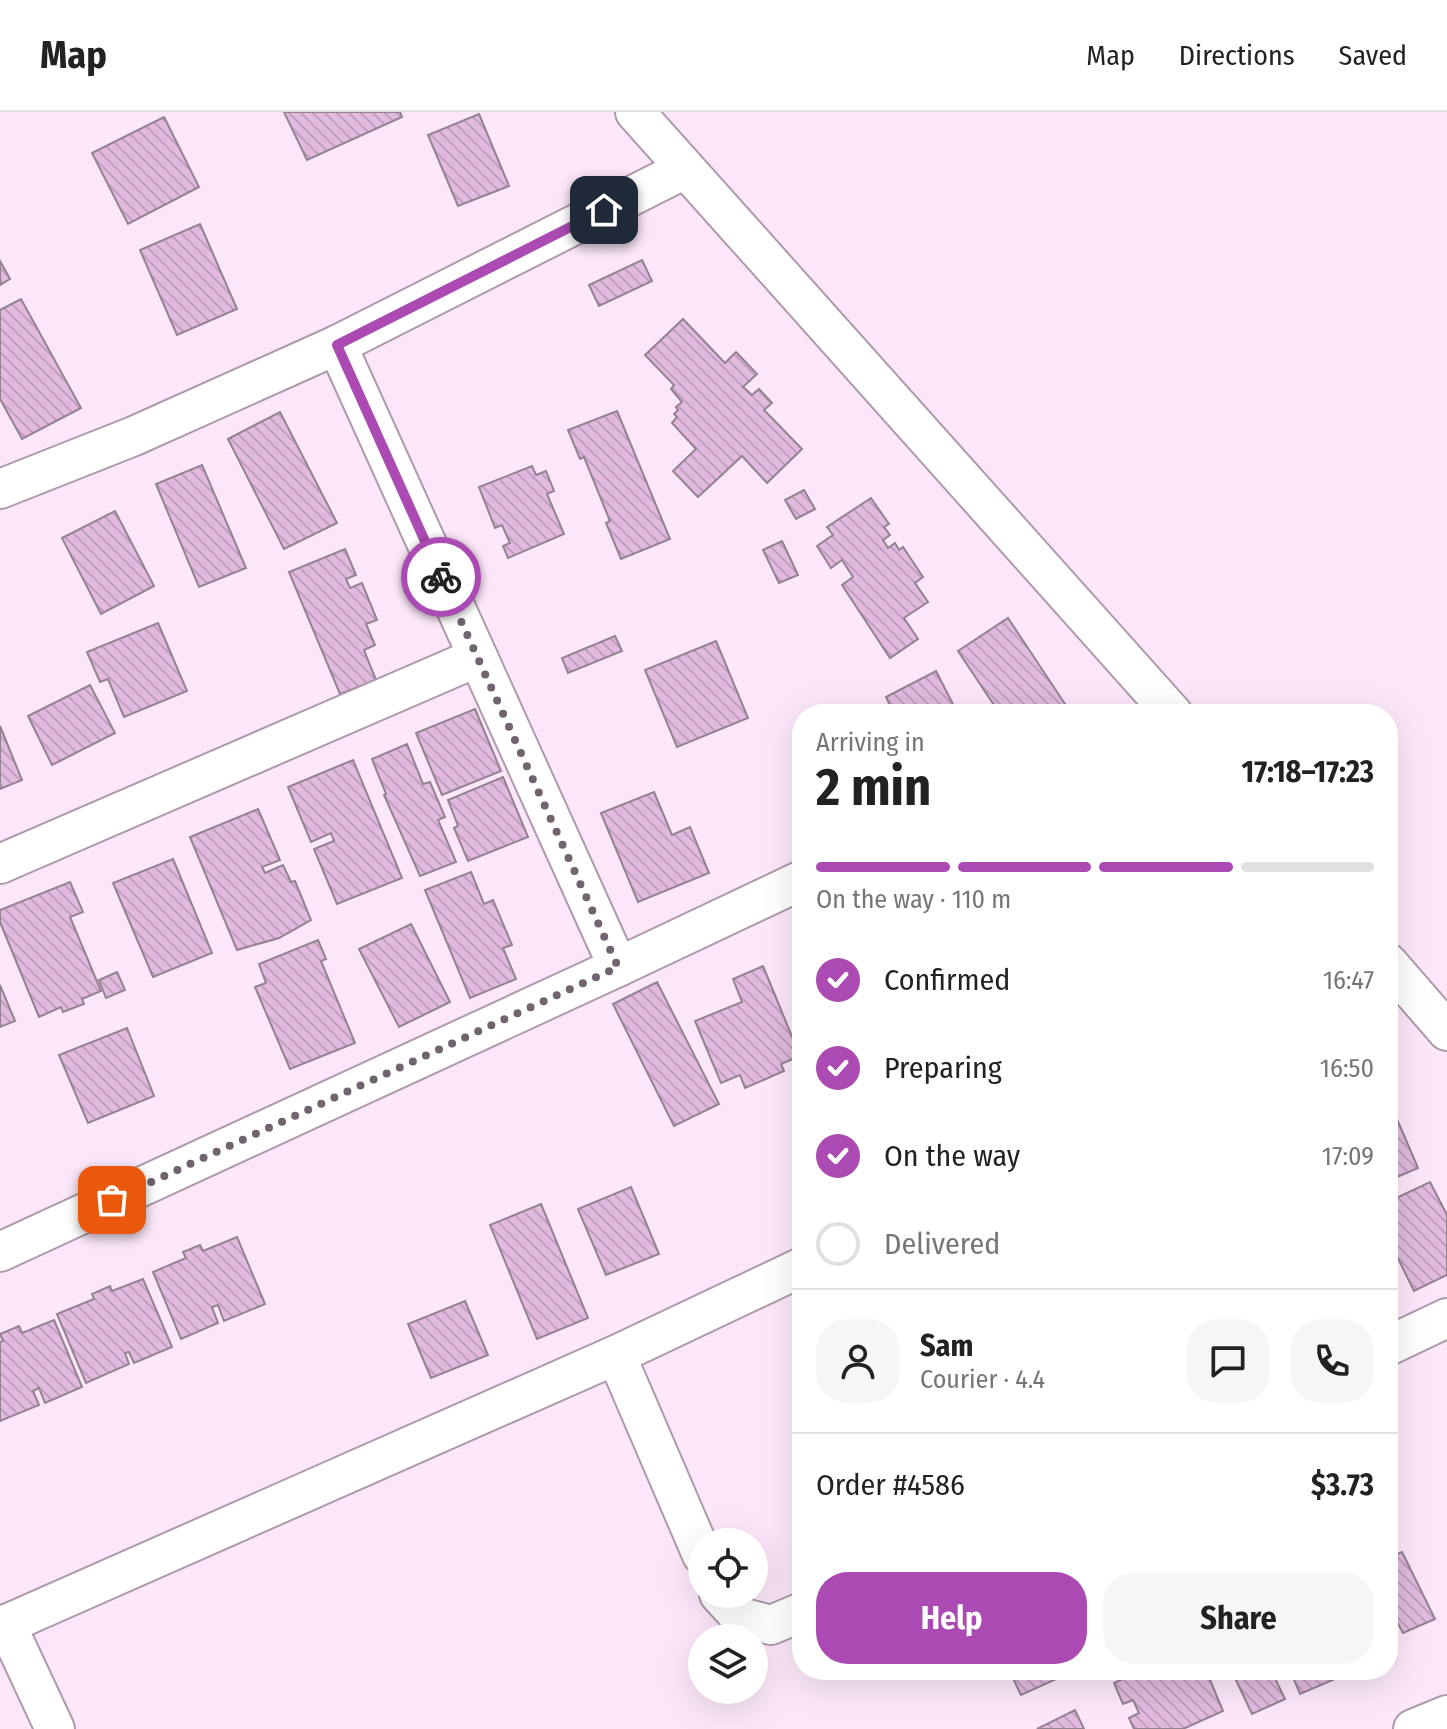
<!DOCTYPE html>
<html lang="en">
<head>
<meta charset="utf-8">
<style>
  body { margin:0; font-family:"Fira Sans Condensed",sans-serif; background:#f6f6f6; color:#222; height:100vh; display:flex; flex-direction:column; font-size:30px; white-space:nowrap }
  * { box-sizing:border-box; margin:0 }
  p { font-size:26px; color:#767676 }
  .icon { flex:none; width:44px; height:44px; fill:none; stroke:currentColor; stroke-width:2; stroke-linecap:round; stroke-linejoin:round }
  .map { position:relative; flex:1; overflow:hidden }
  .drawer { position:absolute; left:792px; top:592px; width:606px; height:976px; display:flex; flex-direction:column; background:#fff; border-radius:32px; box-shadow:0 8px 32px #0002 }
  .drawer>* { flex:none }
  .buttons { position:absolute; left:688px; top:1416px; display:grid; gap:16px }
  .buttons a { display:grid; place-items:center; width:80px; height:80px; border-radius:50%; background:#fff; box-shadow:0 8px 32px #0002; font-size:40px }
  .pin { position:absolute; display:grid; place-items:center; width:68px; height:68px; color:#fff; margin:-34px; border-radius:16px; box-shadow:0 4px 12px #0006 }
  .courier { position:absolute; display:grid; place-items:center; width:80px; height:80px; margin:-40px; border:6px solid #aa4ab2; border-radius:50%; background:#fff; color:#222; box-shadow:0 2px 10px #0007 }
  .summary em { font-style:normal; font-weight:700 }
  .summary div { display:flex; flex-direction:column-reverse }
  .summary { display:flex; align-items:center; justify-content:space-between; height:136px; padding:0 24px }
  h1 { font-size:52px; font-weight:700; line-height:60px }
  .bar { display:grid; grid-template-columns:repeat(4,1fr); gap:12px 8px; align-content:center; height:96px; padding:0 24px }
  .bar i { height:10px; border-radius:6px; background:#e0e0e0 }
  .bar .selected { background:#aa4ab2 }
  .bar p { grid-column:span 4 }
  .line { display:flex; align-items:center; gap:20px; padding:0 24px; border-top:2px solid #e0e0e0 }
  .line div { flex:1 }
  .round { display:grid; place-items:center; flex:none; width:84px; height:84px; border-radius:32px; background:#f6f6f6 }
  ol { padding:0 24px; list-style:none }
  li { display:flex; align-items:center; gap:24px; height:88px }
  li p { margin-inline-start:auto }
  li .icon { padding:8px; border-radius:50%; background:#aa4ab2; color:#fff; stroke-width:4 }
  li:last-child { color:#767676 }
  li i { width:44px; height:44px; border:4px solid #e0e0e0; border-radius:50% }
  .primary-button { display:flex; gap:16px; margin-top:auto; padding:16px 24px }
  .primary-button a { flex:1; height:92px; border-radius:32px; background:#aa4ab2; color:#fff; font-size:32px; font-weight:700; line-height:92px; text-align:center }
  .primary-button a+a { background:#f6f6f6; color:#222 }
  header { display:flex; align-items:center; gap:48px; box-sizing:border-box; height:112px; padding:0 40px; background:#fff; border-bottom:2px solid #e0e0e0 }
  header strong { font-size:38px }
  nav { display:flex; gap:44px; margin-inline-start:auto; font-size:28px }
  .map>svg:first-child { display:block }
  .building { fill:url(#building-back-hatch); stroke:#948292; stroke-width:2 }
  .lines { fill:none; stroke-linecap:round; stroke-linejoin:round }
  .minor-casing { stroke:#ad9aab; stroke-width:42 }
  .minor { stroke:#fff; stroke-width:38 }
  .done { stroke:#70646f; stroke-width:8; stroke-dasharray:0 14.4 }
  .route { stroke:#aa4ab2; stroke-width:10 }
</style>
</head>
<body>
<header>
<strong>Map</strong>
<nav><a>Map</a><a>Directions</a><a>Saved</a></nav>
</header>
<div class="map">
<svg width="1447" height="1617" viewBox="0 0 1447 1617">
  <defs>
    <pattern id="building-back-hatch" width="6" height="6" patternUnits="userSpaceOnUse" patternTransform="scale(2)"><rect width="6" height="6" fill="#e1badd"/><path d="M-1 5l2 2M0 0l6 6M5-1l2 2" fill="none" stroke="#c19fbe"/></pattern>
  </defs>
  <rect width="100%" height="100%" fill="#fbe7f9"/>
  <!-- building -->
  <g class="building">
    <path d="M284,0H400L402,5L307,48Z"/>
    <path d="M479,2L509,74L458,94L428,23Z"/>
    <path d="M164,5L199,75L128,112L92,41Z"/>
    <path d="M200,112L237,197L177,223L140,138Z"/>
    <path d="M642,148L652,169L599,194L589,173Z"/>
    <path d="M0,149L10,167L0,173Z"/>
    <path d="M21,187L81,296L22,327L0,287V198Z"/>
    <path d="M683,207L725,251L736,240L757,262L743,275L752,283L759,277L772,291L764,298L802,337L767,371L742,344L698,385L673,359L696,337L672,311L677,305L674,302L678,298L676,295L682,290L671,277L674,273L645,243Z"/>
    <path d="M617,299L670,427L621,447L606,411L610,409L584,345L580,347L568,318Z"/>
    <path d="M280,300L337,411L284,437L228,327Z"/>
    <path d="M202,353L246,456L199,475L156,372Z"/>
    <path d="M532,354L536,363L546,359L554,379L547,382L564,422L508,446L503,434L510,431L502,413L495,416L479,375Z"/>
    <path d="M804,378L815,397L796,407L785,388Z"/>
    <path d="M871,386L889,412L884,415L890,423L883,428L888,436L895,431L899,438L903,435L923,465L915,471L928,490L904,506L918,527L890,546L842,473L853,465L842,448L831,456L817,434L833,423L827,415Z"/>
    <path d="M115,399L154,474L101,502L62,426Z"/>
    <path d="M782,429L798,463L779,471L763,438Z"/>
    <path d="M345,437L356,463L346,467L350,476L362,471L377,508L366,512L375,533L364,538L376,568L340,582L289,460Z"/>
    <path d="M1008,506L1071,601L1069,602H1000L958,539Z"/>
    <path d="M158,511L187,579L124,605L108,567L100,570L87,540Z"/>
    <path d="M615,524L622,539L568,561L562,546Z"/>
    <path d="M716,529L748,606L677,635L645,558Z"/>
    <path d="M936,559L958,602H894L886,585Z"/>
    <path d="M90,573L115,621L52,653L28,604Z"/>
    <path d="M475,597L501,659L442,683L416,621Z"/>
    <path d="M0,614L22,668L0,677Z"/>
    <path d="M407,632L423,672L430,670L445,705L438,708L456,750L420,764L384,683L386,682L372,647Z"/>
    <path d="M353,648L402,766L337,792L314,737L334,729L331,721L311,730L288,675Z"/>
    <path d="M503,665L528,725L468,749L454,716L458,714L448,688Z"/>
    <path d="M654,680L672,723L690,715L709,761L638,790L601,701Z"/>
    <path d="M258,697L280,748L262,755L265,761L283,753L291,770L295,769L311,808L279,826L237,838L190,725Z"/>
    <path d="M173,747L212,841L153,865L113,771Z"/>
    <path d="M471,760L484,792L493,788L512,833L503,836L516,867L470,886L425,778Z"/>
    <path d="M70,770L83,800L70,805L101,879L82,887L84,892L63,900L61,895L39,905L0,810V798Z"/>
    <path d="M411,812L450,890L399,915L359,837Z"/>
    <path d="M318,828L326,847L321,849L355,931L290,957L255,875L266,871L259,852Z"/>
    <path d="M763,854L800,944L781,952L784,959L745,976L740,963L721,971L695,909L742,890L733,867Z"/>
    <path d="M117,860L125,878L106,886L99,868Z"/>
    <path d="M657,870L719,992L674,1014L613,892Z"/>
    <path d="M0,873L15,909L0,915Z"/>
    <path d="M127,916L154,984L88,1011L59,943Z"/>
    <path d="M1388,986L1418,1056L1388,1069Z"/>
    <path d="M1430,1070L1447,1103V1163L1414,1179L1388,1126V1090Z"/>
    <path d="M631,1075L659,1142L606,1163L578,1097Z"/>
    <path d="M541,1092L588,1206L537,1227L490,1113Z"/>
    <path d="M237,1125L265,1192L224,1209L218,1193L212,1195L218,1211L181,1227L153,1160L186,1146L183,1140L200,1133L203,1139Z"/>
    <path d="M143,1167L172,1235L134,1251L129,1240L125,1241L129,1252L86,1271L57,1202L94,1187L92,1182L110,1174L112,1179Z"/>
    <path d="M465,1189L488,1243L431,1266L408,1212Z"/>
    <path d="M54,1208L82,1275L45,1291L39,1276L33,1279L39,1293L0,1309V1230L3,1229L0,1222L19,1214L22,1221Z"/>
    <path d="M1402,1440L1435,1507L1403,1521L1394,1504L1388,1507V1446Z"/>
    <path d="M1009,1558H1063L1065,1563L1021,1583Z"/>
    <path d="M1143,1558H1150L1153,1564L1166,1558H1213L1216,1565L1210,1568L1223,1599L1183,1617H1134L1129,1606L1139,1601L1133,1588L1123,1592L1114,1571Z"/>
    <path d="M1260,1558H1271L1285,1587L1252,1602L1236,1568Z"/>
    <path d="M1290,1558H1356L1300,1582Z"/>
    <path d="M1075,1598L1084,1617H1037Z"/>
  </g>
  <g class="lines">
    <defs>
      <g id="minor">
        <path d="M635,0L1173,602"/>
        <path d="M337,233L618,855"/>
        <path d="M0,377L134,324L337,233L685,57"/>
        <path d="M0,752L478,545"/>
        <path d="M1388,851L1447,919"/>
        <path d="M0,1140L618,855L802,768"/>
        <path d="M1388,1234L1447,1206"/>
        <path d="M616,1243L702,1443"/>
        <path d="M719,1482L740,1505L771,1513L802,1500"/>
        <path d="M6,1512L55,1617"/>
        <path d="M0,1515L616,1243L802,1155"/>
        <path d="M1413,1617L1447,1603"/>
      </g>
    </defs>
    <!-- minor casing -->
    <use href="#minor" class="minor-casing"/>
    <!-- minor -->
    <use href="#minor" class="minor"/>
  </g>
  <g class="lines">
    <!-- done -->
    <path class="done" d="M112,1088L618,855L441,465"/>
    <!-- route -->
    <path class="route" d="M441,465L337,233L604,98"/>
  </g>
</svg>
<div class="buttons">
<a><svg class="icon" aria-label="locate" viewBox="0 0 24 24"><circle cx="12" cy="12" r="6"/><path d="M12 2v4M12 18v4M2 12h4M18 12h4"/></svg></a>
<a><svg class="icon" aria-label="layers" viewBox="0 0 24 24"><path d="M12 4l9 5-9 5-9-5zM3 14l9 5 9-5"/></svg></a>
</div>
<div class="pin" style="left:112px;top:1088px;background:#ea580c"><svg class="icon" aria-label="bag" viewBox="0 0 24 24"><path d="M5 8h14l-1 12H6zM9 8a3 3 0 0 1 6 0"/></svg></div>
<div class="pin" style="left:604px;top:98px;background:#1f2937"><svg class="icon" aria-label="home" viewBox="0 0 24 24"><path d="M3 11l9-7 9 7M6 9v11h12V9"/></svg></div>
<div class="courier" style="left:441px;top:465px"><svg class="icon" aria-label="bike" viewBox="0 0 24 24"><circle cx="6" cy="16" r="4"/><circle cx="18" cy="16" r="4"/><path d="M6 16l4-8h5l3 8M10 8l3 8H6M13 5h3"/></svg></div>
<section class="drawer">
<div class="summary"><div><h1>2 min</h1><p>Arriving in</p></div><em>17:18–17:23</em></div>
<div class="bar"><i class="selected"></i><i class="selected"></i><i class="selected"></i><i></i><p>On the way · 110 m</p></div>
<ol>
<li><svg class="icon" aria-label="check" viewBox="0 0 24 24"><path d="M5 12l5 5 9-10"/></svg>Confirmed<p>16:47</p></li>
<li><svg class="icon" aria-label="check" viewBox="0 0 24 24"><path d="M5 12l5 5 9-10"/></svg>Preparing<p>16:50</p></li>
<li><svg class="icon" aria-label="check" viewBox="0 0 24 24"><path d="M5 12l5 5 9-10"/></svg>On the way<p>17:09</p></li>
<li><i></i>Delivered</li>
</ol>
<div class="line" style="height:144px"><a class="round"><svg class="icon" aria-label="person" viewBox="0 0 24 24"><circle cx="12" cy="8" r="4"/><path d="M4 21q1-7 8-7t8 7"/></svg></a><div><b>Sam</b><p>Courier · 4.4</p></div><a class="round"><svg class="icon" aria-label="chat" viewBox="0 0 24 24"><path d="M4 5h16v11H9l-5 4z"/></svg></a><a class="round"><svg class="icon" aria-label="phone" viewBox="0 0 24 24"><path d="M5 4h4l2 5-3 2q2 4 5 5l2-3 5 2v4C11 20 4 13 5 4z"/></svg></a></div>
<div class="line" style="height:104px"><div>Order #4586</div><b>$3.73</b></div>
<div class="primary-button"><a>Help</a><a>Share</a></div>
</section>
</div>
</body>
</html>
